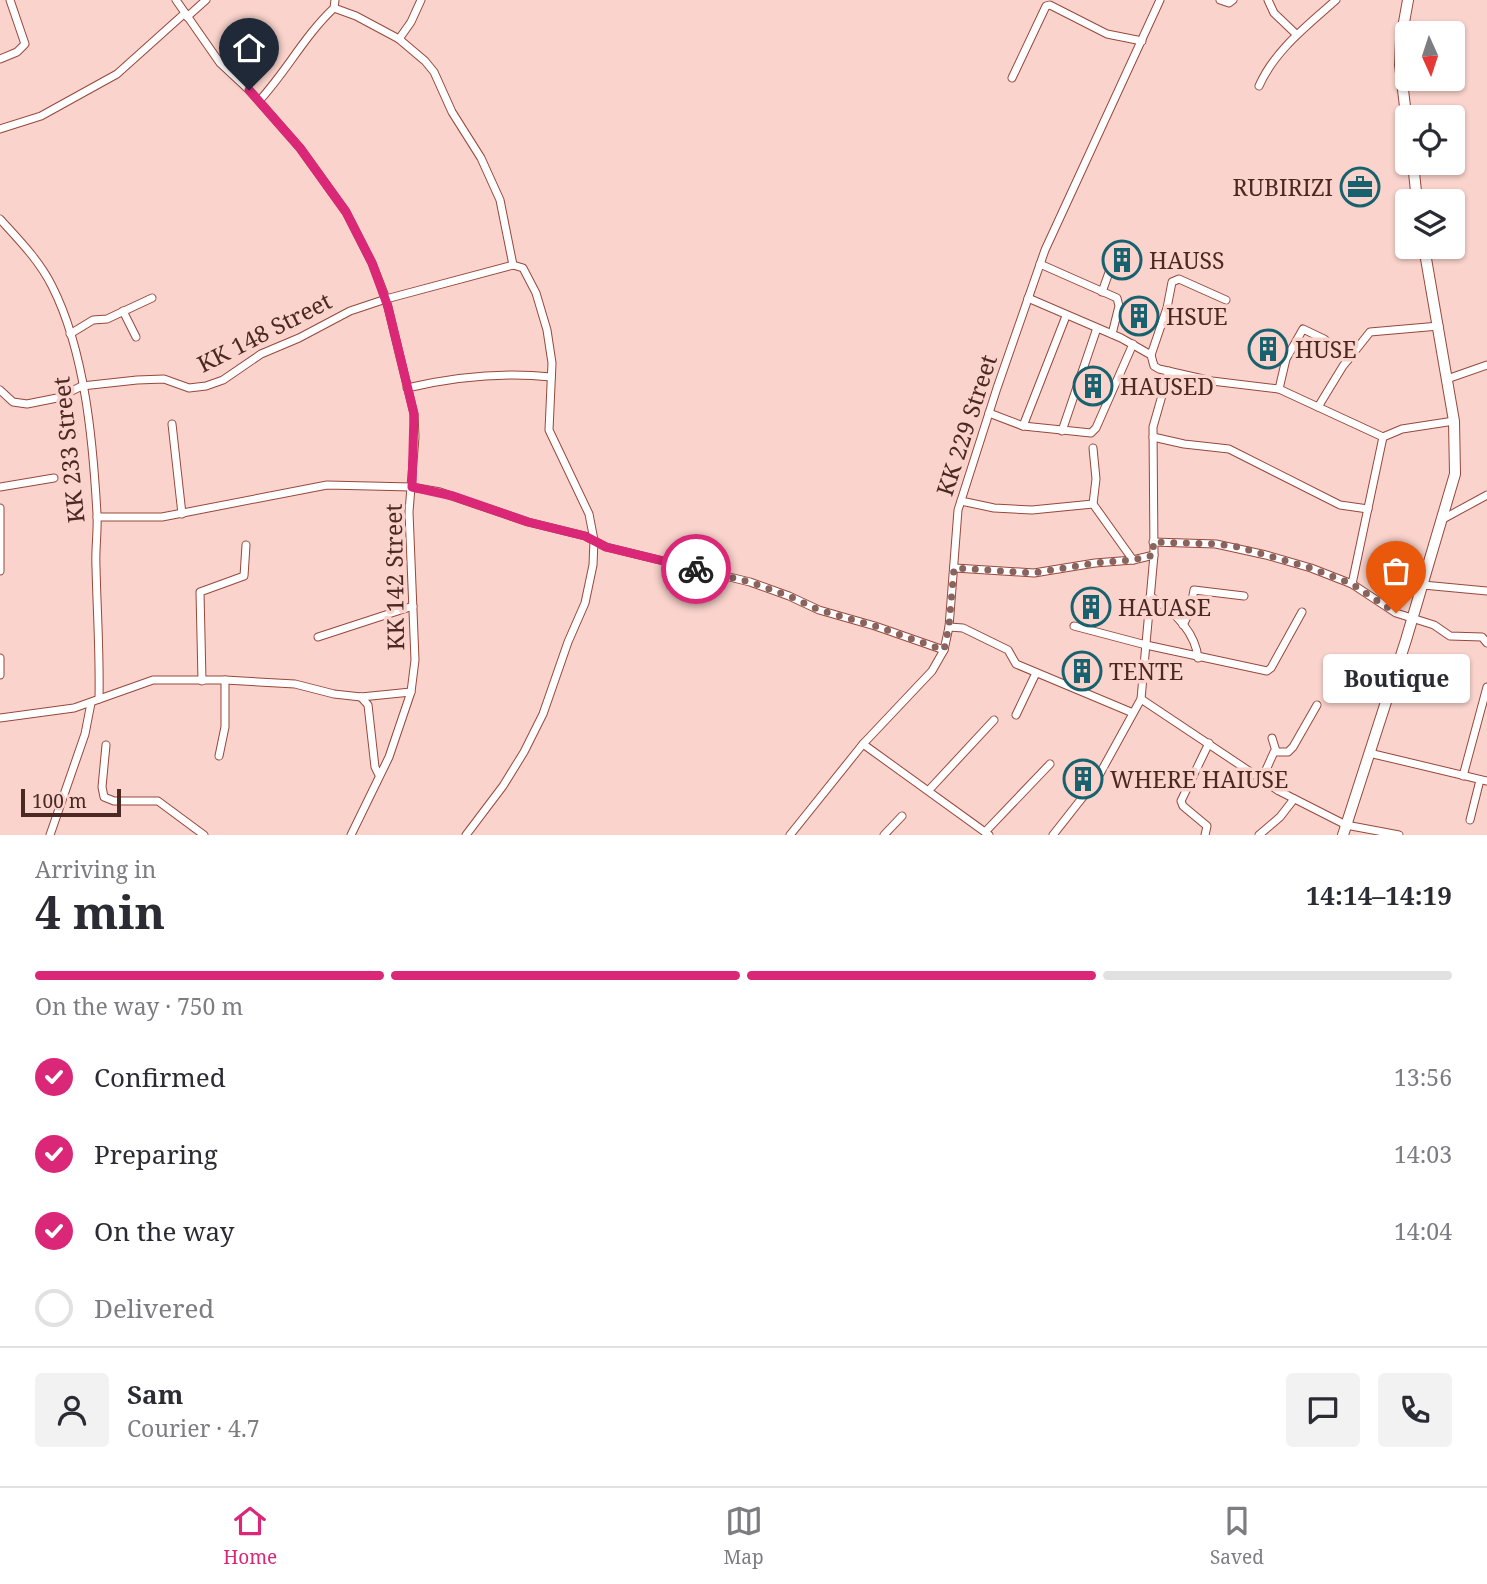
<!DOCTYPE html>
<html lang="en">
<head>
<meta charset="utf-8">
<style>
  body { margin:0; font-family:"Noto Serif",serif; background:#f2f2f3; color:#2b2b33; height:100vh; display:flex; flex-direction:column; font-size:26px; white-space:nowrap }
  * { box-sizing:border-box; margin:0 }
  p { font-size:23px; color:#7c7c81 }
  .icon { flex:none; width:38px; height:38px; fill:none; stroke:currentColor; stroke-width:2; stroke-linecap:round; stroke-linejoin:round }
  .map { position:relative; height:835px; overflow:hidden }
  .sheet { display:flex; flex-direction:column; background:#fff; flex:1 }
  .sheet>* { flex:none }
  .needle { width:46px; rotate:177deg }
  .tools { position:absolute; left:1395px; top:21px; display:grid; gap:14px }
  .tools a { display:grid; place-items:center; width:70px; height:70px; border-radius:7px; background:#fff; box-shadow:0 2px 5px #0004; font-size:35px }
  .scale { position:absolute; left:21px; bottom:18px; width:100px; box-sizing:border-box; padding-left:7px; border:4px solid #4c2822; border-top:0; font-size:19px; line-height:24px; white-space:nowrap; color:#4c2822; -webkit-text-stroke:5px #f9d3cc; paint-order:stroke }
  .pin { position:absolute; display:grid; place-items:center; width:60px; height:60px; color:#fff; margin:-72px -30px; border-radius:50% 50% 50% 0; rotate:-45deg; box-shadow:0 0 7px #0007 }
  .pin .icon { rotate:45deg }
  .courier { position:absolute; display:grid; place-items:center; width:70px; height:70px; margin:-35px; border:5px solid #db2777; border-radius:50%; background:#fff; color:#222; box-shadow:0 2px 9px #0007 }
  .bubble { position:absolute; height:49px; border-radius:7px; background:#fff; box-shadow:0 2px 5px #0004; font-size:23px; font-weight:700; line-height:49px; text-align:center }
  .overview em { font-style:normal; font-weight:700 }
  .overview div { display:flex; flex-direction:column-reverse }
  .overview { display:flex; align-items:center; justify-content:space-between; height:119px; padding:0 35px }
  h1 { font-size:46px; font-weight:700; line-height:52px }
  .bar { display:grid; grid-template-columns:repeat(4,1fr); gap:10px 7px; align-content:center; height:84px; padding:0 35px }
  .bar i { height:9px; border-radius:5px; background:#e1e1e2 }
  .bar .on { background:#db2777 }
  .bar p { grid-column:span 4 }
  .line { display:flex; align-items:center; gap:18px; padding:0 35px; border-top:2px solid #e1e1e2 }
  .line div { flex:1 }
  .round { display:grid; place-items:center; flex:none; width:74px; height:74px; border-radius:7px; background:#f2f2f3 }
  ol { padding:0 35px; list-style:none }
  li { display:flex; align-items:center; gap:21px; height:77px }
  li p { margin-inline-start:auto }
  li .icon { padding:7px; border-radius:50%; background:#db2777; color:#fff; stroke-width:4 }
  li:last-child { color:#7c7c81 }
  li i { width:38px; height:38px; border:4px solid #e1e1e2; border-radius:50% }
  .menu { display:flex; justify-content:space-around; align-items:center; height:98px; border-top:2px solid #e1e1e2; background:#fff; font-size:19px; color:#7c7c81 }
  .menu a { display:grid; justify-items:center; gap:4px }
  .menu .on { color:#db2777 }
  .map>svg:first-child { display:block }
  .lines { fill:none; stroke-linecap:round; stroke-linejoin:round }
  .street-casing { stroke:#97483b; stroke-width:9 }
  .secondary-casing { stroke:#97483b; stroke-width:12 }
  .street { stroke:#fff; stroke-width:7 }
  .secondary { stroke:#fff; stroke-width:10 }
  .done { stroke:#89645e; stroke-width:7; stroke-dasharray:0 12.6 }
  .route { stroke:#db2777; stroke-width:9 }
  .labels { text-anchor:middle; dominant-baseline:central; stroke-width:7; stroke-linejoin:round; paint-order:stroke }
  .poi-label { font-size:23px; fill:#4c2822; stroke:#f9d3cc; text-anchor:start }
  .street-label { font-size:23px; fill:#4c2822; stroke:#f9d3cc }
</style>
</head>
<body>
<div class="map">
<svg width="1487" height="835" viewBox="0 0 1487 835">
  <rect width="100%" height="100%" fill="#f9d3cc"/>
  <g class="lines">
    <defs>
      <g id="street">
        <path d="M176,0L220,63L249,90L300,148L346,212L372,263L386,299L414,414L415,437L409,512L415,660L411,692L389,757L351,835"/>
        <path d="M1220,0L1229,3L1233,0"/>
        <path d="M1268,0L1274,13L1296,34"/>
        <path d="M334,8L356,16L399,39L425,61L434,72L452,112L481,158L500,200L513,265"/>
        <path d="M187,17L206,0"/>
        <path d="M399,39L411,22L421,0"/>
        <path d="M0,59L17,52L25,44L10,0"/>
        <path d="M1012,78L1046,6L1050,5L1107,34L1142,41"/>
        <path d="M1259,86C1275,50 1307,26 1336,0"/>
        <path d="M259,101C286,72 305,35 334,8L335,0"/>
        <path d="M0,129L41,116L117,74L185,13"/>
        <path d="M0,219C19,240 39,260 52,286C85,351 93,441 97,514C98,531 95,549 96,567C97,611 100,655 99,699"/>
        <path d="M1040,264L1117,298L1119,306L1112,334"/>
        <path d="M1102,292L1117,250"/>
        <path d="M1028,298L1121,338L1151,355L1154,366L1159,369L1212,381L1279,389L1383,437L1402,429L1454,421"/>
        <path d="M123,311L136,337"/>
        <path d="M70,334L93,320L107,319L152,298"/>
        <path d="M1151,355L1167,308L1172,282L1179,279L1226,300"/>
        <path d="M1447,379L1487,365"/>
        <path d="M407,388C454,377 504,372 551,377"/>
        <path d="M1279,389L1286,359L1303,329L1324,339L1348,360"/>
        <path d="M0,390L13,402L27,404L57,398L82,386L137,380L164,379L189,388L206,386L223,380L261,354L299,338L350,311L386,299L513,265L523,268L536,293L547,330L552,363L549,430L589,514L594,540L593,565L585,603L568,642L543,714L524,752L503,786L466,835"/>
        <path d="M1318,407L1343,366L1370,332L1439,326"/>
        <path d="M989,413L1023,426L1091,433L1096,428L1133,344"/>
        <path d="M172,424L182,514"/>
        <path d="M1023,426L1066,316"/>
        <path d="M1062,431L1097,328"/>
        <path d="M1153,437L1184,444L1229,449L1340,505L1368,509"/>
        <path d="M0,487L54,478"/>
        <path d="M961,501L994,508L1032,510L1093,504L1133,560"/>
        <path d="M1093,504L1096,479L1093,448"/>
        <path d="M0,508V571"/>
        <path d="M97,517H162L327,485L412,487L440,492L528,522L585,536L606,547L750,582L789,596L819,610L875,626L944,650"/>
        <path d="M1443,519L1487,495"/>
        <path d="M1153,542L1216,544L1266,555L1311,568L1352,584L1396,613L1434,625L1450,636L1482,637L1487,643"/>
        <path d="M955,568L1034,573L1095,563L1133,560L1154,555"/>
        <path d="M1352,584L1383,437"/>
        <path d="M1423,585L1487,591"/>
        <path d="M1150,596C1172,610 1195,630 1198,658"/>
        <path d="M1183,625L1190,611L1194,590L1244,596"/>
        <path d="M1074,626L1146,645L1267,671L1271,668L1302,612"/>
        <path d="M949,627L963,628L1008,650L1016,664L1133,713"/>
        <path d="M318,637L413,606"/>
        <path d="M0,658V675"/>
        <path d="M202,681L200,592L244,576L246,545"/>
        <path d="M361,697L368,705L375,767L379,775"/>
        <path d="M1141,699L1279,791L1346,825L1399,835"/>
        <path d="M1016,715L1036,673"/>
        <path d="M0,718L74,708L153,680H225L295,684L334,694L361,697L411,692"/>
        <path d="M1272,738L1276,751"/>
        <path d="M863,744L989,835"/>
        <path d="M106,745L102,787L104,797L114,801H158L204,835"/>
        <path d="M1369,753L1487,781"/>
        <path d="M219,756L225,727V680"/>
        <path d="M1463,776L1487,687"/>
        <path d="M1261,781L1274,752H1288L1293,747L1317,705"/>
        <path d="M929,790L994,720"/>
        <path d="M1470,820L1480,780"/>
        <path d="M985,832L1050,764"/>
        <path d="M50,835L85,734L91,703"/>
        <path d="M790,835L863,744L932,671L944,650L949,627L958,510L997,388L1045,250L1160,0"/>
        <path d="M884,835L902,816"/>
        <path d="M1053,835L1097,779L1141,699L1154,555L1153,427L1169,371"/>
        <path d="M1205,835L1207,826L1183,806L1181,801L1209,743"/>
        <path d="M1259,835L1280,817L1294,799"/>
      </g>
      <g id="secondary">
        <path d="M1407,123L1400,65L1401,39L1408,0"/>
        <path d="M1413,163L1417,201"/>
        <path d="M1343,835L1406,640L1455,474L1454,421L1424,247"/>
      </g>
    </defs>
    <!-- street casing -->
    <use href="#street" class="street-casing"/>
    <!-- secondary casing -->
    <use href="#secondary" class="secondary-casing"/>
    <!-- street -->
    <use href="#street" class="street"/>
    <!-- secondary -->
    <use href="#secondary" class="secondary"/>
  </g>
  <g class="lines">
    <!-- done -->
    <path class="done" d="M696,569L750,582L789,596L819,610L875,626L944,650L949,626L954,568L1034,573L1095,563L1133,560L1154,555L1153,542L1216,544L1238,547L1311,568L1352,584L1396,613"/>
    <!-- route -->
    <path class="route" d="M249,90L300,148L346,212L372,263L388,307L414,414L412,487L453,496L528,522L585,536L606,547L696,569"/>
  </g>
  <!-- icons -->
  <defs>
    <symbol id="office-ring" viewBox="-11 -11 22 22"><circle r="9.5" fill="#f9d3cc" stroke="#17626e" stroke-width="1.5"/><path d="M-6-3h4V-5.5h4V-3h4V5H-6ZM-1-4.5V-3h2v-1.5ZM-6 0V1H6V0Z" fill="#17626e"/></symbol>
    <symbol id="building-ring" viewBox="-11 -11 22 22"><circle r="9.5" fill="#f9d3cc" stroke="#17626e" stroke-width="1.5"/><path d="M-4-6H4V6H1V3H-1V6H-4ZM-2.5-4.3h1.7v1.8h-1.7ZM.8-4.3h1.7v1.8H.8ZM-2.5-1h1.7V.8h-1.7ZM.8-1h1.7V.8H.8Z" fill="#17626e"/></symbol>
  </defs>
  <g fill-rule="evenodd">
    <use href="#office-ring" x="1338" y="165" width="44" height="44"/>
    <use href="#building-ring" x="1100" y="238" width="44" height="44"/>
    <use href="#building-ring" x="1117" y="294" width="44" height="44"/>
    <use href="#building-ring" x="1246" y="327" width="44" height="44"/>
    <use href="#building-ring" x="1071" y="364" width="44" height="44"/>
    <use href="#building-ring" x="1069" y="585" width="44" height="44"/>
    <use href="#building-ring" x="1060" y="649" width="44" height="44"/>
    <use href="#building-ring" x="1061" y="757" width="44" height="44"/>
  </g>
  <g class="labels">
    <!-- poi labels -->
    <g class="poi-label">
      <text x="1333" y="187" text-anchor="end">RUBIRIZI</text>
      <text x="1149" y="260">HAUSS</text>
      <text x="1166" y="316">HSUE</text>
      <text x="1295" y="349">HUSE</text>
      <text x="1120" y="386">HAUSED</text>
      <text x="1118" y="607">HAUASE</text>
      <text x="1109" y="671">TENTE</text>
      <text x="1110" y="779">WHERE HAIUSE</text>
    </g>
    <!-- street labels -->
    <g class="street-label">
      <text transform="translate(264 332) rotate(-27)">KK 148 Street</text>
      <text transform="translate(966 425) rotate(-72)">KK 229 Street</text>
      <text transform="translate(68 450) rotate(-96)">KK 233 Street</text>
      <text transform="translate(394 577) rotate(-91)">KK 142 Street</text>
    </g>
  </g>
</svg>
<div class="tools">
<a><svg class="needle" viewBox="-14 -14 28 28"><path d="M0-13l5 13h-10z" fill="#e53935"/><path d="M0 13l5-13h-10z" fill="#7c7c81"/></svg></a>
<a><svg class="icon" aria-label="locate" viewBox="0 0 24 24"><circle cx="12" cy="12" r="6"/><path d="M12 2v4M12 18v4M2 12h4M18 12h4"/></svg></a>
<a><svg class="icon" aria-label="layers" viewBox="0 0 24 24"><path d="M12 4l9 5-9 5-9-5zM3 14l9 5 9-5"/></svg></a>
</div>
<div class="scale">100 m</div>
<div class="pin" style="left:1396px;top:613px;background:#ea580c"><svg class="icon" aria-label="bag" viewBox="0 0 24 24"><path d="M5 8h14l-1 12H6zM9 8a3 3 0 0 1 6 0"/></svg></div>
<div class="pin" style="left:249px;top:90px;background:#1f2937"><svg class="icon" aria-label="home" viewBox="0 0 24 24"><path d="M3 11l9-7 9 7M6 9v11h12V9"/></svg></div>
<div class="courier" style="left:696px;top:569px"><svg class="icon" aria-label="bike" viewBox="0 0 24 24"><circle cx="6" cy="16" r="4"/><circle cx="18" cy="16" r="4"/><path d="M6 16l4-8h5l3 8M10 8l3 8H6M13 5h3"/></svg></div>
<div class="bubble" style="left:1323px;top:654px;width:147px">Boutique</div>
</div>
<section class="sheet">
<div class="overview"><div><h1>4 min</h1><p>Arriving in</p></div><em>14:14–14:19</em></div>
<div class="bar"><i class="on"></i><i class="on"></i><i class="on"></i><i></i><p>On the way · 750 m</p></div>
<ol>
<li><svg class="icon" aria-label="check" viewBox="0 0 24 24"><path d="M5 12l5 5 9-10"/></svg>Confirmed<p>13:56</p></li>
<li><svg class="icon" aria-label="check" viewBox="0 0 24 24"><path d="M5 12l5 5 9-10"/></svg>Preparing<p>14:03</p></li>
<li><svg class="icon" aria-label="check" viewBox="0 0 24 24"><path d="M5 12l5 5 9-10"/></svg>On the way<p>14:04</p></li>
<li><i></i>Delivered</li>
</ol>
<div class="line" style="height:126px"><a class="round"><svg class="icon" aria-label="person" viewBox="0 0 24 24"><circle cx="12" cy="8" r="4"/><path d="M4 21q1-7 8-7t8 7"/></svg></a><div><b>Sam</b><p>Courier · 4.7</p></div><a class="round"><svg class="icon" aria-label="chat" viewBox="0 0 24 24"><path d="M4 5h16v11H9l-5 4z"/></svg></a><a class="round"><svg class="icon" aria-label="phone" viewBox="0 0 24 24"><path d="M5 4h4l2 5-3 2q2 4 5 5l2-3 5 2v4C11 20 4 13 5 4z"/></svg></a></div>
</section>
<nav class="menu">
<a class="on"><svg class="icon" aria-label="home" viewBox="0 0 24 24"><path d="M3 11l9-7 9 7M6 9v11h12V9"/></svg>Home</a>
<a><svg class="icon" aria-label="map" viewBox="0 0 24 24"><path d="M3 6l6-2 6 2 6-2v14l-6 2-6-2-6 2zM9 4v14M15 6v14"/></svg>Map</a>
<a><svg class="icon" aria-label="saved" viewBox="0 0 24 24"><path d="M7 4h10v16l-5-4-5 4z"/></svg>Saved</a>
</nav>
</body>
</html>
